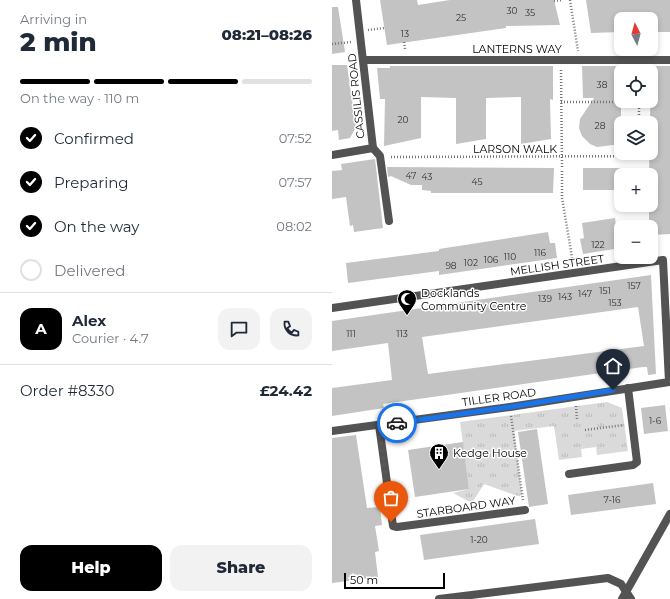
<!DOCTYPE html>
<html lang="en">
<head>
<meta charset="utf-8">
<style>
  body { margin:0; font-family:Montserrat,sans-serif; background:#f2f2f3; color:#1f2937; height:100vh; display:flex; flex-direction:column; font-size:15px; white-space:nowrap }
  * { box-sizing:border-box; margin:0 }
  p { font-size:13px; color:#747a83 }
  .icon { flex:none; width:22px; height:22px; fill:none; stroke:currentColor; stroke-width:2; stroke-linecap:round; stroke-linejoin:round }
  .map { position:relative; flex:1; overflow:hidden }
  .drawer { display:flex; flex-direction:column; background:#fff; width:332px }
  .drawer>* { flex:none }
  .needle { width:26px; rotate:354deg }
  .tools { position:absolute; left:282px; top:12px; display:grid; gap:8px }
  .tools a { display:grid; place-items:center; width:44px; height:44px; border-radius:8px; background:#fff; box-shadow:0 2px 6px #0003; font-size:20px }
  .scale { position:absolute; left:12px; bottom:10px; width:101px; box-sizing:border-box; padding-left:4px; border:2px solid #000; border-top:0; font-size:11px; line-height:14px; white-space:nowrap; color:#000; -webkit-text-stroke:3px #fff; paint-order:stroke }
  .pin { position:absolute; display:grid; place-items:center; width:34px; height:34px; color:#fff; margin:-41px -17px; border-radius:50% 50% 50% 0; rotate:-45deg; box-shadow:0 0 4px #0007 }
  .pin .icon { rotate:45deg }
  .courier { position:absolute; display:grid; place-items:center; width:40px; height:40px; margin:-20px; border:3px solid #1a73e8; border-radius:50%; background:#fff; color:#222; box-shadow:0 1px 5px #0007 }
  .summary em { font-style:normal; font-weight:800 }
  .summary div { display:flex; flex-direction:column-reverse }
  .summary { display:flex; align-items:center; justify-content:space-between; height:68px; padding:0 20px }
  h1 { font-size:26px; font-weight:800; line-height:30px }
  .bar { display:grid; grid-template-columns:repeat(4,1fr); gap:6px 4px; align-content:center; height:48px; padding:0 20px }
  .bar i { height:5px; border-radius:3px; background:#e0e1e3 }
  .bar .on { background:#000 }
  .bar p { grid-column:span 4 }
  .line { display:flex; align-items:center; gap:10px; padding:0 20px; border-top:1px solid #e0e1e3 }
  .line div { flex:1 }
  .round { display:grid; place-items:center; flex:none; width:42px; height:42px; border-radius:12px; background:#f2f2f3 }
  ol { padding:0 20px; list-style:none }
  li { display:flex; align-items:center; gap:12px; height:44px }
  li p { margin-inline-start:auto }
  li .icon { padding:4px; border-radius:50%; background:#000; color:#fff; stroke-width:4 }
  li:last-child { color:#747a83 }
  li i { width:22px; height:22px; border:2px solid #e0e1e3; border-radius:50% }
  .button { display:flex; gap:8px; margin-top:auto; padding:8px 20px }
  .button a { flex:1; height:46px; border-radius:12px; background:#000; color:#fff; font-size:16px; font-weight:800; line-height:46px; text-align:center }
  .button a+a { background:#f2f2f3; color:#1f2937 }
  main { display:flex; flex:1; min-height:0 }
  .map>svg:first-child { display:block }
  .park { fill:url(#park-tufts) }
  .building { fill:#c3c3c3; fill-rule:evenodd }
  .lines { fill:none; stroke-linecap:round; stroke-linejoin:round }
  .path { stroke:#757575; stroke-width:2.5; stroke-dasharray:1 2; stroke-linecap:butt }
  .lane { stroke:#535353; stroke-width:8 }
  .street { stroke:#535353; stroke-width:8 }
  .done { stroke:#595959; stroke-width:4; stroke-dasharray:0 7.2 }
  .route { stroke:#1a73e8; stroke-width:5 }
  .labels { text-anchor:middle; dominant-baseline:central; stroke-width:3; stroke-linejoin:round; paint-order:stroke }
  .number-label { font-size:9px; fill:#313131 }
  .street-label { font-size:11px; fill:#000; stroke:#fff }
  .poi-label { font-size:11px; fill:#000; stroke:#fff; text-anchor:start }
</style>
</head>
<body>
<main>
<section class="drawer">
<div class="summary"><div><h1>2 min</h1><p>Arriving in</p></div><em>08:21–08:26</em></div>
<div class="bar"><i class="on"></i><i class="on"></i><i class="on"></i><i></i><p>On the way · 110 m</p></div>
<ol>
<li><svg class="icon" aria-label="check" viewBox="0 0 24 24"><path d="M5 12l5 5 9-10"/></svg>Confirmed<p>07:52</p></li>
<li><svg class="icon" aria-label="check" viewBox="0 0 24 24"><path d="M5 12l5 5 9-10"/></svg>Preparing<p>07:57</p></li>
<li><svg class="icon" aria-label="check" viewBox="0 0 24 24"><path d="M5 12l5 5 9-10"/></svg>On the way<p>08:02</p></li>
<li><i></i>Delivered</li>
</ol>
<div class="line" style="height:72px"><b class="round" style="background:#000;color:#fff">A</b><div><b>Alex</b><p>Courier · 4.7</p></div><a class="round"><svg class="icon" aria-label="chat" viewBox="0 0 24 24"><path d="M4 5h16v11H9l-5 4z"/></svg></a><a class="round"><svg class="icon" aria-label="phone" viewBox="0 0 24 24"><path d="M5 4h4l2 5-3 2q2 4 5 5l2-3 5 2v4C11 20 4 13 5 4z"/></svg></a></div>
<div class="line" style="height:52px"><div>Order #8330</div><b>£24.42</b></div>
<div class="button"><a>Help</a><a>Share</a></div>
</section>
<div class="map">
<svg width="338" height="599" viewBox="0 0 338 599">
  <defs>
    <pattern id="park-tufts" width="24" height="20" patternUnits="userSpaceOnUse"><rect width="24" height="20" fill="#dadada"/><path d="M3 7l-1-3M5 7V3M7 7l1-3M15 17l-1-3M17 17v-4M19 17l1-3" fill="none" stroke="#b9b9b9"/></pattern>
  </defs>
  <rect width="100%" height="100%" fill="#fff"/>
  <!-- park -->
  <path class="park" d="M275,402L290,408L296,451L265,455L264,447L249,449L250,457L227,460L222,426L182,431L190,495L186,496L152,484L140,503L121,493L137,489L128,422Z"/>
  <!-- building -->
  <g class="building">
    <path d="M48,0H85L86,5L118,0H222L228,25L174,26V28L55,45Z"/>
    <path d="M254,0H338V32H319V19H289V32L259,33Z"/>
    <path d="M0,7H6L13,52L0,54Z"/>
    <path d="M0,65H15L24,127L18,138L7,140L6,130L0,131Z"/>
    <path d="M58,66H221V100L218,99L219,139L189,144V97L154,98V139L124,144V98L89,97V138L52,146L53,99H48L45,68H58Z"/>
    <path d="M250,66H289V144L265,147L258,144L250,136L247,128L248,119L262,98H251Z"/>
    <path d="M319,66H338V234L319,235V227H317V205H319V175H317Z"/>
    <path d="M43,159L51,228L22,232L21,225L18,226L14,197L0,199V171L10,170L9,164Z"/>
    <path d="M55,167L222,168L221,193H99V191L90,190V185H79L59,176L56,177Z"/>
    <rect x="251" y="168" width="38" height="22"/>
    <path d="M283,218L285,233H289V248L251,254L248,239L252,238L250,223Z"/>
    <path d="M216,232L218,243H223L225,258L107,275V271L16,283L14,263L107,251V249Z"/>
    <path d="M319,275L324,374L316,375L315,367H311L51,404L52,408L0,416V388L60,380L56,343L0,351V321ZM306,307L312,346L96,374L90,337Z"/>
    <path d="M333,405L336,431L312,434L309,408Z"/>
    <path d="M205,429L216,504L197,507L186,432Z"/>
    <path d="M24,435L35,508L48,507L50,525L43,526L47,551L43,552L46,577L0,583V438Z"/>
    <path d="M131,442L137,489L83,497L76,450Z"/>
    <path d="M321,483L324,504L239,515L236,495Z"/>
    <path d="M203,519L207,544L92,560L88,535Z"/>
  </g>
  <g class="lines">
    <!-- path -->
    <g class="path">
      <path d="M238,0L246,51"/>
      <path d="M222,1L229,0"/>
      <path d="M36,30L52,28"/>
      <path d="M72,42L73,49"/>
      <path d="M0,44L19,42"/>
      <path d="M229,70L230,168"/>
      <path d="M229,102H307V121"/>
      <path d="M59,157L318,156"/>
      <path d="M230,171V198L241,263"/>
      <path d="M244,406L245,419"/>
      <path d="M179,416L191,500"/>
      <path d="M253,430L292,425"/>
    </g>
    <!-- lane -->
    <g class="lane">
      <path d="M32,60H338"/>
      <path d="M41,148L48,156L57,221"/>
      <path d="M107,599L276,578L289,584L299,599"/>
      <path d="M290,599L338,514"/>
    </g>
    <!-- street -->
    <g class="street">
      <path d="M0,155L41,148L24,0"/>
      <path d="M0,308L331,260L337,382L178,407L0,431"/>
      <path d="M47,425L61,526L65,527L193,510"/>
      <path d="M237,474L301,465L305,462L296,388"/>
    </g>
  </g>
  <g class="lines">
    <!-- done -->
    <path class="done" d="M59,522L47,425L65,423"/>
    <!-- route -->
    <path class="route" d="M65,423L178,407L281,390"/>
  </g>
  <!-- icons -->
  <defs>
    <symbol id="mosque-pin" viewBox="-11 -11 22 30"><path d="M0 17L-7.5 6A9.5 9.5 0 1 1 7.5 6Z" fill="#000" stroke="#fff"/><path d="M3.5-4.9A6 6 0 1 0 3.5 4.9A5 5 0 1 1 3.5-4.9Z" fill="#fff"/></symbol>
    <symbol id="building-pin" viewBox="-11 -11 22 30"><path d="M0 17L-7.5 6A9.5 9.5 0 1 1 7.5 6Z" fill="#000" stroke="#fff"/><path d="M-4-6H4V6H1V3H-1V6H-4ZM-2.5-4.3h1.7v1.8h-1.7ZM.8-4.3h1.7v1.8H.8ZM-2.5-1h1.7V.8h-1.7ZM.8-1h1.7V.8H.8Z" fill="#fff"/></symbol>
  </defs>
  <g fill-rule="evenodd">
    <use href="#mosque-pin" x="64" y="288" width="22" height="30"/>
    <use href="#building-pin" x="96" y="442" width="22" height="30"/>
  </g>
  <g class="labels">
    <!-- number labels -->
    <g class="number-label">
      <text x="180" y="10">30</text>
      <text x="198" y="12">35</text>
      <text x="129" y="17">25</text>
      <text x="73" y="33">13</text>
      <text x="270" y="84">38</text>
      <text x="71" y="119">20</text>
      <text x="268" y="125">28</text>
      <text x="79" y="175">47</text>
      <text x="95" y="176">43</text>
      <text x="145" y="181">45</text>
      <text x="266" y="244">122</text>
      <text x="208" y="252">116</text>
      <text x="178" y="256">110</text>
      <text x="159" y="259">106</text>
      <text x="139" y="262">102</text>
      <text x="119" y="265">98</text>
      <text x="302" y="285">157</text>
      <text x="273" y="290">151</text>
      <text x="253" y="293">147</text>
      <text x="233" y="296">143</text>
      <text x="213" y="298">139</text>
      <text x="283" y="302">153</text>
      <text x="19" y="333">111</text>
      <text x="70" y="333">113</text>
      <text x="323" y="420">1-6</text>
      <text x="280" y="499">7-16</text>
      <text x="147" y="539">1-20</text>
    </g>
    <!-- street labels -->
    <g class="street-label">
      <text x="185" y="49">LANTERNS WAY</text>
      <text transform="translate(24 96) rotate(-96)">CASSILIS ROAD</text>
      <text x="183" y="149">LARSON WALK</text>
      <text transform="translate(225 265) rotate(-8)">MELLISH STREET</text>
      <text transform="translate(167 397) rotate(-8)">TILLER ROAD</text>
      <text transform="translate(134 507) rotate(-8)">STARBOARD WAY</text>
    </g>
    <!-- poi labels -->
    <g class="poi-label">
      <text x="89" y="293">Docklands<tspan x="89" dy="13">Community Centre</tspan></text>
      <text x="121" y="453">Kedge House</text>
    </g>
  </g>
</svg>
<div class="tools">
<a><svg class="needle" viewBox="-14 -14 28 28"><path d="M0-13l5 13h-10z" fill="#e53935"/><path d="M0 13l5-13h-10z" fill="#747a83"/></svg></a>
<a><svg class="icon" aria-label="locate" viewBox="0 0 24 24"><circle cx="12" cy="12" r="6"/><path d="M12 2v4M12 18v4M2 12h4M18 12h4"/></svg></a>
<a><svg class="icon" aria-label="layers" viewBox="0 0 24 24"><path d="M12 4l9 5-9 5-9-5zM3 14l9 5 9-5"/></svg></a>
<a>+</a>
<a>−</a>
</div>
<div class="scale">50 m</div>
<div class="pin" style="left:59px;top:522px;background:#ea580c"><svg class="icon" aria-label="bag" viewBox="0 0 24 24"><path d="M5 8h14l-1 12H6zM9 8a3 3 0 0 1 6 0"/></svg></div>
<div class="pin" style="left:281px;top:390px;background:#1f2937"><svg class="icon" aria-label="home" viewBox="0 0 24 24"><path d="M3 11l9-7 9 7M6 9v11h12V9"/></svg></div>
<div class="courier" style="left:65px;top:423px"><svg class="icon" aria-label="car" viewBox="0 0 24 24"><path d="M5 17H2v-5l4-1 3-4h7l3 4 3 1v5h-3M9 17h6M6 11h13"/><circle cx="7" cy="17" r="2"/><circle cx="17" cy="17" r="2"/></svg></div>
</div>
</main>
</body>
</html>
